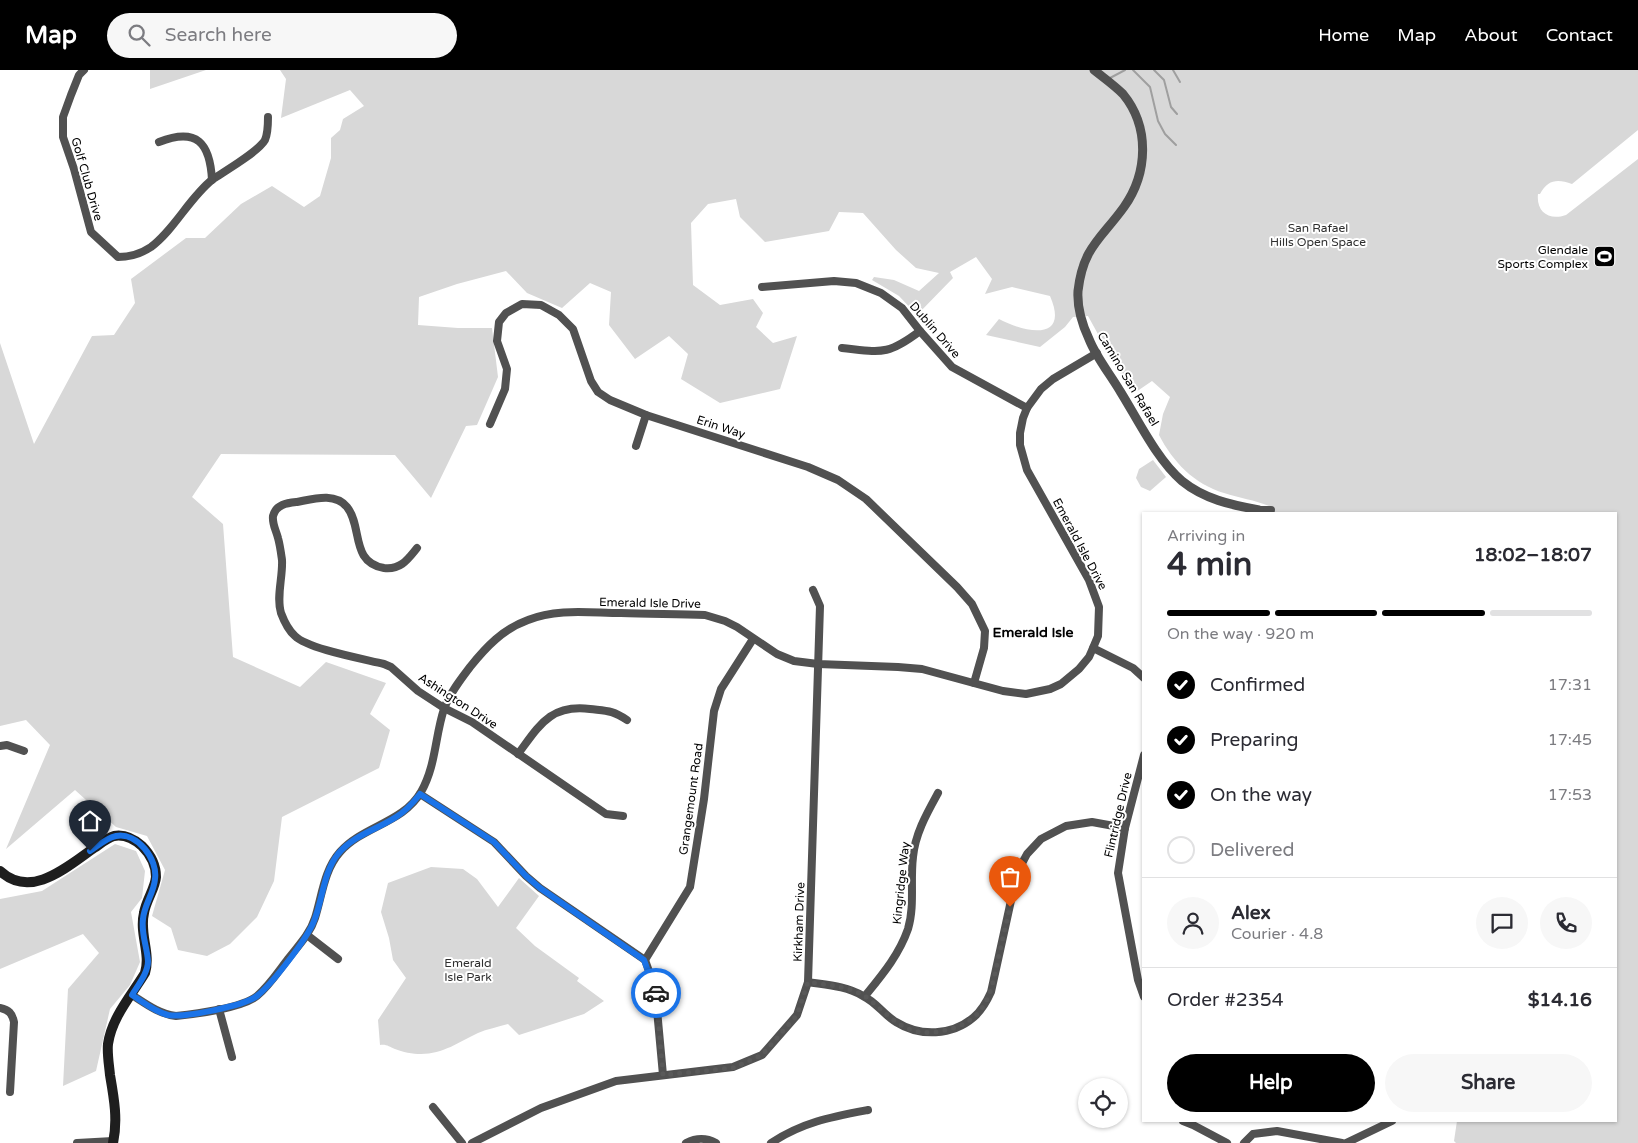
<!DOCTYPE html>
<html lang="en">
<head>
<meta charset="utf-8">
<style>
  body { margin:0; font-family:"Varela Round",sans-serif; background:#f7f7f7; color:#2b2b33; height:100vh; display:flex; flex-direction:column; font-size:19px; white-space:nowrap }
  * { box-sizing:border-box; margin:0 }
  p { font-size:16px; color:#7c7c81 }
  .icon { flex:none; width:28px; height:28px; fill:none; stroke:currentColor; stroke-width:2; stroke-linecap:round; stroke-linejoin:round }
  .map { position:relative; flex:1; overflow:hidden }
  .panel { position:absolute; left:1142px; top:442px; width:475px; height:610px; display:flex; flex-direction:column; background:#fff; border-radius:0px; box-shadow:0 1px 4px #0004 }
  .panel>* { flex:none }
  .fabs { position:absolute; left:1078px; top:1008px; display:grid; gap:10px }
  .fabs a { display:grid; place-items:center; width:50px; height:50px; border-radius:50%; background:#fff; box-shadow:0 1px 4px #0004; font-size:25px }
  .pin { position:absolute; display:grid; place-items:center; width:42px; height:42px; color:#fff; margin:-51px -21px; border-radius:50% 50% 50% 0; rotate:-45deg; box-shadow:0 0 5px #0007 }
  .pin .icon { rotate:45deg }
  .courier { position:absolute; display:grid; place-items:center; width:50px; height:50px; margin:-25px; border:4px solid #1a73e8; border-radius:50%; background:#fff; color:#222; box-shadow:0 1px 6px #0007 }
  .summary em { font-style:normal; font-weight:700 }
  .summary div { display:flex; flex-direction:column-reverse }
  .summary { display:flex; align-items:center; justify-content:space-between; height:85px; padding:0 25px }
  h1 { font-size:32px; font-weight:700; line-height:38px }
  .bar { display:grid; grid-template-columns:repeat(4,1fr); gap:8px 5px; align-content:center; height:60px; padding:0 25px }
  .bar i { height:6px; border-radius:4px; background:#e1e1e2 }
  .bar .on { background:#000 }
  .bar p { grid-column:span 4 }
  .line { display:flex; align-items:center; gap:12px; padding:0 25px; border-top:1px solid #e1e1e2 }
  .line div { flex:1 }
  .round { display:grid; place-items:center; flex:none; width:52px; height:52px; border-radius:26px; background:#f7f7f7 }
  ol { padding:0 25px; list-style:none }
  li { display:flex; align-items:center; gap:15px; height:55px }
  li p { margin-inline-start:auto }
  li .icon { padding:5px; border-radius:50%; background:#000; color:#fff; stroke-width:4 }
  li:last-child { color:#7c7c81 }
  li i { width:28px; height:28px; border:2px solid #e1e1e2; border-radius:50% }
  .primary-button { display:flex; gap:10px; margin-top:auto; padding:10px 25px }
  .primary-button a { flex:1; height:58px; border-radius:30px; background:#000; color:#fff; font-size:20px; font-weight:700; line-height:58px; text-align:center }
  .primary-button a+a { background:#f7f7f7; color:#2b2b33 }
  header { display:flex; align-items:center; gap:30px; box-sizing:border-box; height:70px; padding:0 25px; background:#000; color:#fff }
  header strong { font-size:24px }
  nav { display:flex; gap:28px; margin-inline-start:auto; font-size:18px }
  .search { width:350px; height:45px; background:#f7f7f7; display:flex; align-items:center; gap:12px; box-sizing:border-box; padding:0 18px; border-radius:28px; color:#7c7c81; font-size:19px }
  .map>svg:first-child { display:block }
  .green { fill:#d8d8d8 }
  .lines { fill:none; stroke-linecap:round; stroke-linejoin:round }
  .stream { stroke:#9f9f9f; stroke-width:2 }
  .minor { stroke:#515151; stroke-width:8 }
  .tertiary { stroke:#515151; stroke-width:9 }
  .secondary { stroke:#1e1e1e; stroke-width:10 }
  .done { stroke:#595959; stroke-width:5; stroke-dasharray:0 9 }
  .route { stroke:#1a73e8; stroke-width:6 }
  .labels { text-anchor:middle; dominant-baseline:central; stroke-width:4; stroke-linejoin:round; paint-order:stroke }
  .street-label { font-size:12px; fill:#000; stroke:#fff }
  .park-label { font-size:12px; fill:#2f2f2f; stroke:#fff }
  .poi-label { font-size:12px; fill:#000; stroke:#fff; text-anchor:end }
  .neighbourhood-label { font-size:14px; font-weight:bold; fill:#000; stroke:#fff }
</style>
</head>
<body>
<header>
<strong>Map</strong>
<div class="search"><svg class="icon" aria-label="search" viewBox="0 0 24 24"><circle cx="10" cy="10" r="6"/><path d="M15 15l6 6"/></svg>Search here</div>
<nav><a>Home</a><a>Map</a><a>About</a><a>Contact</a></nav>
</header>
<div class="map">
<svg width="1638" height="1073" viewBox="0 0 1638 1073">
  <rect width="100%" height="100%" fill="#fff"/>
  <!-- green -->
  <g class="green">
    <path d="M150,0H206L150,19Z"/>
    <path d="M280,0H1638V60L1572,114C1558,109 1548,109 1540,124H1538C1536,142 1549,151 1566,145L1638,89V1073H1456L1454,1071L1457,1051H1616V444H1269V436C1255,430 1239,428 1224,423C1194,414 1173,392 1159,365L1163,344L1170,327L1152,311L1133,324L1109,284L1088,246L1073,247L1065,257L1040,277L986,265L999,249C1025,263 1070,272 1050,226L1012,217L985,224L992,209L976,187L950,202L953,208L917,245L899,226L872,210L874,207L894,210L919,221L939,203L916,198L896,180L863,143L839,142L829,161L765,172L740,147L736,129L708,134L691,153L693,215L720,235L753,229L763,243L756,257L773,273L797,266L780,319L720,333L681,309L688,284L669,266L635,289L609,255L611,222L590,213L562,238L527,223L506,201L457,214L419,227L418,255L458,258H492L498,307L477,355L466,356L431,428L395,385L221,384L192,427L223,454L233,587L300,617L326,592L386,613L370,644L390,660L379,698L282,747L274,811L257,847L230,874L207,886L178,880L171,858L152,846L165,800L147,766L116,757L75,720L6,779L50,675L26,650L0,656V273L34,374L92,266L114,265L135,233L131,209L186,168H205L241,134L272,116L304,137L320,126L331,88V68L340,60L343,49L364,36L350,20L281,48L286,9Z"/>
    <path d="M1153,390L1166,407L1150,421L1141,417L1136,408L1139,399Z"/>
    <path d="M115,774L136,781L145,801L142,828L131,842L140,892L130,915L110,939L96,1001L63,1016L68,919L99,883L83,864L0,899V829L42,821Z"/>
    <path d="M431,797L463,799L477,809L498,837L519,808L539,826L516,858L535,876L579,908L577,911L604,931L584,944L519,965L508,954C498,957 487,959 478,963C459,972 443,984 421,984C413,984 402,982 395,979C389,977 387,974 380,975L378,950L406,908L393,890L389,868L381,842L388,813Z"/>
  </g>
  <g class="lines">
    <!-- stream -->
    <g class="stream">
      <path d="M1133,0L1150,17L1158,51L1165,64L1176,75"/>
      <path d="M1154,0L1164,10L1171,37L1177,44"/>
      <path d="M1173,0L1180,12"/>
      <path d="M1110,8L1125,0"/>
    </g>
    <!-- minor -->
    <g class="minor">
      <path d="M84,0L79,5L71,25L63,47V67L74,99L91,162L118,187C129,187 142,183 151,177C175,159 189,128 213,109C225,101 258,82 265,70C268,63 268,54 268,47"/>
      <path d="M159,72C197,57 210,73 212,110"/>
      <path d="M762,217L834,211L856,213L881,223L902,238L920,261L952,297L1027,338"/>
      <path d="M842,278C881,282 887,286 920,261"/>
      <path d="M490,354L505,319L507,299L497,271L499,252L506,243L522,234L541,235L559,245L573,259L591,311L598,322L610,330L646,345L808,397L838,410L866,429L957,517L972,534L985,561L984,578L974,613"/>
      <path d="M636,376L646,345"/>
      <path d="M1258,444L1259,440H1271"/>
      <path d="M417,478C408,489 401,500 384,498C350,492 363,457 347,437C335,422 313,429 297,432C288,433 276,434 273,446C272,454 276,460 278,468C280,475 281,483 282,490C283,507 276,527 281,543C284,551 288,560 295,566C308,579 364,589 384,594L391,597L418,621L444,638L472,652L606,744L623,746"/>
      <path d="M1093,578L1133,598L1144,608"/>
      <path d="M0,676L7,675L24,681"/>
      <path d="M518,684C539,656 550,634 590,639C607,641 612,640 627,650"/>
      <path d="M1144,685L1125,758L1118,803L1138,910L1144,927"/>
      <path d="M420,724L494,772L526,806L540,818L645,890L655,918L663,1005"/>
      <path d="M307,865L338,889"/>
      <path d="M645,890L690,817L704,729L714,641L721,619L753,569"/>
      <path d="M808,912C827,915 846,916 863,926C876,932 884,945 896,952C920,967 952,966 974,947C982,940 987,931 991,922L1017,803L1027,784L1041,769L1066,756L1092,752L1125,758"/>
      <path d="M132,925C146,934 159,944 176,946C196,944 242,938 257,926C269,916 278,902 288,889C298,876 310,864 315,848C322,826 324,800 340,782C363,756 403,753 421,722C436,696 435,666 444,639C449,624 461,609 470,597C486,577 503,559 528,550C557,538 591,543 621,543C649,544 677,544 705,545L725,551L737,557L777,584L794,591L818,594L898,597L922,599L1003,621L1026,624L1050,619L1061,614L1079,599L1089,587L1093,578L1098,566L1099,537L1089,510L1027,400L1020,375V363L1023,348L1027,338L1041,319L1053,309L1097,283"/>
      <path d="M865,926C882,905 899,885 908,859C915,836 910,811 913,787C915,764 927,743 938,723"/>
      <path d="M0,938C9,940 12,943 14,952L10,1022"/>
      <path d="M219,939L232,987"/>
      <path d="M433,1037L462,1073"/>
      <path d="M1183,1051L1193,1055L1227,1073"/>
      <path d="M77,1073L113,1071"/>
      <path d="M472,1073L541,1038L616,1011L733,997L762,985L797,945L808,912L820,536L813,520"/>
      <path d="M686,1073C696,1068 705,1067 716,1073"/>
      <path d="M771,1073C803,1052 831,1047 868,1040"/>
      <path d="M1244,1073L1253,1064L1277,1061L1342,1073"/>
      <path d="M1346,1073L1392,1051"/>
    </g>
    <!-- tertiary -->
    <path class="tertiary" d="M1094,0C1104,8 1114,15 1123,24C1150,57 1148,103 1124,137C1101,169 1083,177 1078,221C1077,238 1082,254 1089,269C1096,287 1110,304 1120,321C1137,348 1157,390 1182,411C1204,429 1231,435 1259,440"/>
    <!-- secondary -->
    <path class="secondary" d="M0,801C31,830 68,796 94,778C100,774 107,768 114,766C125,764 134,769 142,776C150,784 156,795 156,807C155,819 146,830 144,843C139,864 151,883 145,903C131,926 112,947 108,974C107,984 109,994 110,1005C114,1028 118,1050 113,1073"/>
  </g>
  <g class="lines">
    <!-- done -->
    <path class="done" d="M656,923L663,1005L733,998L762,985L797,945L808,912C827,915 850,916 866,927C881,938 892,952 909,959C921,964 934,963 946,960C986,951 991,924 998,889C1002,872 1006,854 1010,837"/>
    <!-- route -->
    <path class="route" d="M90,781C98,776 106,768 116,766C137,762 158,789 155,809C154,823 144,835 143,849C141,864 147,876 148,891C148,903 138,915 132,925C143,932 155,942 168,945C184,948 244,936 257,926C272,914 307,869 314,851C323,829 323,803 338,784C354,765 376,760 396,747C406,741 413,733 420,724L494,772L526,806L540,818L644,890L656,923"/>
  </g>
  <!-- icons -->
  <defs>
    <symbol id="stadium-square" viewBox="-11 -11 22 22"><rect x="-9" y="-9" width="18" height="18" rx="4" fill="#000" stroke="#fff"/><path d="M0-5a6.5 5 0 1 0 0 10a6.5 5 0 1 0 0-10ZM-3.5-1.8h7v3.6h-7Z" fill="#fff"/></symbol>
  </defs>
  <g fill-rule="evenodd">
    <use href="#stadium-square" x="1592" y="174" width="25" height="25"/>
  </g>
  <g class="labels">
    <!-- street labels -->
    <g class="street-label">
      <text transform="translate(87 109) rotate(74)">Golf Club Drive</text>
      <text transform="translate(935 260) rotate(49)">Dublin Drive</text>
      <text transform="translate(1128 309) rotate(59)">Camino San Rafael</text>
      <text transform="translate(721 357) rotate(18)">Erin Way</text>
      <text transform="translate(1080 474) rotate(62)">Emerald Isle Drive</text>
      <text transform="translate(650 533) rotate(1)">Emerald Isle Drive</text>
      <text transform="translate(458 631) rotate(33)">Ashington Drive</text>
      <text transform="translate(691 729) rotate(-82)">Grangemount Road</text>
      <text transform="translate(1118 745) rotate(-77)">Flintridge Drive</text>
      <text transform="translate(901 813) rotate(-84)">Kingridge Way</text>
      <text transform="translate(799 852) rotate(-88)">Kirkham Drive</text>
    </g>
    <!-- park labels -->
    <g class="park-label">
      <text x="1318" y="158">San Rafael<tspan x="1318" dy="14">Hills Open Space</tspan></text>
      <text x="468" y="893">Emerald<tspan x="468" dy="14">Isle Park</tspan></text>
    </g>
    <!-- poi labels -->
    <g class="poi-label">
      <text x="1588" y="180">Glendale<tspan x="1588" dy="14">Sports Complex</tspan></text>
    </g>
    <!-- neighbourhood labels -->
    <g class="neighbourhood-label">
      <text x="1033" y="562">Emerald Isle</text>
    </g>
  </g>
</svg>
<div class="fabs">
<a><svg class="icon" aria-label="locate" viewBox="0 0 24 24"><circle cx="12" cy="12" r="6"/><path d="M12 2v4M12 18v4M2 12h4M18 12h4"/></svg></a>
</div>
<div class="pin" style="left:1010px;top:837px;background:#ea580c"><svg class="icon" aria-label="bag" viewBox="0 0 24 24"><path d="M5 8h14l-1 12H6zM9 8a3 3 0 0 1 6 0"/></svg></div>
<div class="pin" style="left:90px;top:781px;background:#1f2937"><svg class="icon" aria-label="home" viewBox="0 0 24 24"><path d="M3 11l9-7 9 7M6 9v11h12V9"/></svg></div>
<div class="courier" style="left:656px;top:923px"><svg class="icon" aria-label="car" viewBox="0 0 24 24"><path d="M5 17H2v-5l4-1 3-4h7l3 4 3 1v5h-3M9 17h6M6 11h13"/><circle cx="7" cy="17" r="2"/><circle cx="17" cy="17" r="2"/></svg></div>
<section class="panel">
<div class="summary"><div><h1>4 min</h1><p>Arriving in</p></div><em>18:02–18:07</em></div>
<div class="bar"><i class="on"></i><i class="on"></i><i class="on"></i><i></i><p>On the way · 920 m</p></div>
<ol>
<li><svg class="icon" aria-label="check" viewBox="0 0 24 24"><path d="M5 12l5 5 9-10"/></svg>Confirmed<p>17:31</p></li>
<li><svg class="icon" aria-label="check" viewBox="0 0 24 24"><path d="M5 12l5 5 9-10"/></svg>Preparing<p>17:45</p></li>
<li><svg class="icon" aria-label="check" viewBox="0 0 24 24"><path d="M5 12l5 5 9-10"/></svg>On the way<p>17:53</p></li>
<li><i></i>Delivered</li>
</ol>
<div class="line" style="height:90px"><a class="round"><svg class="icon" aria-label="person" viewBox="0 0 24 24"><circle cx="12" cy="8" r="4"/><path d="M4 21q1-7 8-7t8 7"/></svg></a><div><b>Alex</b><p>Courier · 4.8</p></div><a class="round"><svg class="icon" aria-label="chat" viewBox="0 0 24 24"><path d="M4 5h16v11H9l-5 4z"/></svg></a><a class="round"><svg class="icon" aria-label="phone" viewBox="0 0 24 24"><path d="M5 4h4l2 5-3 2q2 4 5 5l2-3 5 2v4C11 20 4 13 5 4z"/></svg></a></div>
<div class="line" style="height:65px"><div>Order #2354</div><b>$14.16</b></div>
<div class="primary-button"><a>Help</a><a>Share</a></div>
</section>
</div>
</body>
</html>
